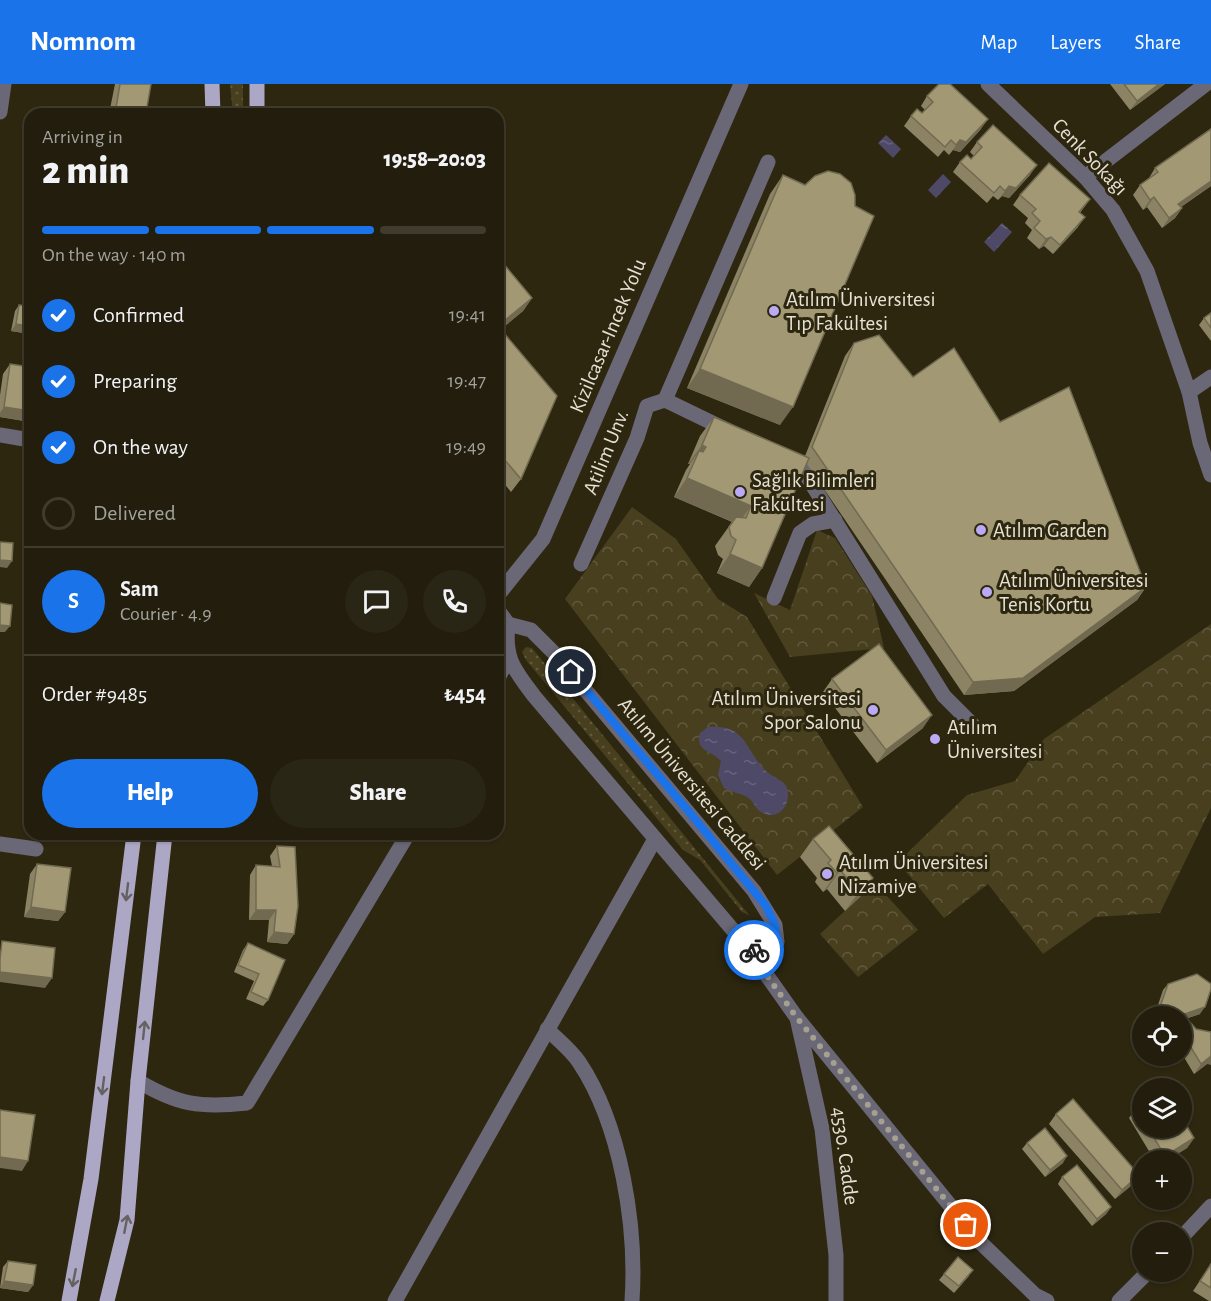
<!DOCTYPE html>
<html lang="en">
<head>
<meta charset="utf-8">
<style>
  body { margin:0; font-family:"Alegreya Sans",sans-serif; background:#2a2615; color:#f1f3f6; height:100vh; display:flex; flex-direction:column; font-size:22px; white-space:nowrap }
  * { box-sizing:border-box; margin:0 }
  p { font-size:20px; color:#a2a29d }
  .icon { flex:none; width:33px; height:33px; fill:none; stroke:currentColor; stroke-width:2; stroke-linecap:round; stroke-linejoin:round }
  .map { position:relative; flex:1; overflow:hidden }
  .panel { position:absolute; left:24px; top:24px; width:480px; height:732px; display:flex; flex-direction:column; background:#221d0c; border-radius:18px; box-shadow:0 2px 4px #0004,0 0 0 2px #3f3b2d }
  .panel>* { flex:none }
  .controls { position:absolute; left:1132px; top:922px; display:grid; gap:12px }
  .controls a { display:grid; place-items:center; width:60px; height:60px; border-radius:50%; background:#221d0c; box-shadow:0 2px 4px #0004,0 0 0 2px #3f3b2d; font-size:30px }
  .pin { position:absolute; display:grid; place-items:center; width:51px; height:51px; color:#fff; margin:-26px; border:3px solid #fff; border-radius:50%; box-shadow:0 2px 6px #0007 }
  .courier { position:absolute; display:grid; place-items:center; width:60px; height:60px; margin:-30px; border:4px solid #1a73e8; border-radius:50%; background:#fff; color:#222; box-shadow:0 2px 8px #0007 }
  .headline em { font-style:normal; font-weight:800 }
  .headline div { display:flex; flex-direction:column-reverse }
  .headline { display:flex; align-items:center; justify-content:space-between; height:102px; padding:0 18px }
  h1 { font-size:39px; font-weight:800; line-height:45px }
  .bar { display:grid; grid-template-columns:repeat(4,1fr); gap:9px 6px; align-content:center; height:72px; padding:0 18px }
  .bar i { height:8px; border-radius:4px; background:#3f3b2d }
  .bar .selected { background:#1a73e8 }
  .bar p { grid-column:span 4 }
  .line { display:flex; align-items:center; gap:15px; padding:0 18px; border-top:2px solid #3f3b2d }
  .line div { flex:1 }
  .round { display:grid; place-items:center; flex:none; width:63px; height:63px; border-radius:32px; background:#2a2615 }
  ol { padding:0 18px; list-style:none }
  li { display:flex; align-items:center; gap:18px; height:66px }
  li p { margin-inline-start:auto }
  li .icon { padding:6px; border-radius:50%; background:#1a73e8; color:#fff; stroke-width:4 }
  li:last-child { color:#a2a29d }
  li i { width:33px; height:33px; border:3px solid #3f3b2d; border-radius:50% }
  .cta { display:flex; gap:12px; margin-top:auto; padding:12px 18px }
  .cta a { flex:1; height:69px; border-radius:36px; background:#1a73e8; color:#fff; font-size:24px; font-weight:800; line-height:69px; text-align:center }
  .cta a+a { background:#2a2615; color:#f1f3f6 }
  header { display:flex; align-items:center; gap:36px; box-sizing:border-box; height:84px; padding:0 30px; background:#1a73e8; color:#fff }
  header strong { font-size:28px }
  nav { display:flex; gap:33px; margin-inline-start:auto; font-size:21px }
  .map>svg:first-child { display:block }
  .grass { fill:url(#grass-dots) }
  .park { fill:url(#park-crowns) }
  .water { fill:url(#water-ripples) }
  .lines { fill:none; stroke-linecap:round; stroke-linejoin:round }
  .minor { stroke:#6a6776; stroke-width:15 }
  .tertiary { stroke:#6a6776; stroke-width:15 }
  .primary { stroke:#aca7c5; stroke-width:15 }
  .wall { fill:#8b8364 }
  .shaded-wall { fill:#716a51 }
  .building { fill:#a29874; stroke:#716a51; stroke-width:1.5 }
  .oneway { stroke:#666161 }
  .done { stroke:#a5a08f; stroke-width:6; stroke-dasharray:0 10.8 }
  .route { stroke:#1a73e8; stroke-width:8 }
  .poi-dot { fill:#baaaf6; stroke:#2d2710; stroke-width:2 }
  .labels { text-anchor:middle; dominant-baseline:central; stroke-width:6; stroke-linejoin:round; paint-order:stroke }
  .street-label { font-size:21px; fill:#e5e1d3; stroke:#2d2710 }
  .poi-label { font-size:21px; fill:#e5e1d3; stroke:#2d2710; text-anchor:start }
</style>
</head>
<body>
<header>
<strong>Nomnom</strong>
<nav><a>Map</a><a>Layers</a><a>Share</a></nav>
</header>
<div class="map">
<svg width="1211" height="1217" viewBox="0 0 1211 1217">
  <defs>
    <pattern id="grass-dots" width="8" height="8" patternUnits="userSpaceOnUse" patternTransform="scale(1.5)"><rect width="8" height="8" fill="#483f1f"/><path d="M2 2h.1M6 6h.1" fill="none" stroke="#625a3f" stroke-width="1.8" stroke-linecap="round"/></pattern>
    <pattern id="park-crowns" width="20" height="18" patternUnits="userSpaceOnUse" patternTransform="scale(1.5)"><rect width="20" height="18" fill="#483f1f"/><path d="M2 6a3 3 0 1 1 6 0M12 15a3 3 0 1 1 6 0" fill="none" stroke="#625a3f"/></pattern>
    <pattern id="water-ripples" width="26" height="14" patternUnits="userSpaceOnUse" patternTransform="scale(1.5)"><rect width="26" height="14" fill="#4f4968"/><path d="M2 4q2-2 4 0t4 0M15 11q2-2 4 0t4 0" fill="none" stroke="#68637d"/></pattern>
  </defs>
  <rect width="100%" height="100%" fill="#2d2710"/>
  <!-- grass -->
  <g class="grass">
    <path d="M230,0H243V30H233Z"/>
    <path d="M526,563L532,564L749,831L742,828L700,776L683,766L526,576L522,568Z"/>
  </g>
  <!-- park -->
  <g class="park">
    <path d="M632,423L676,455L718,515L747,533L863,723L777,791L565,515Z"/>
    <path d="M817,446L835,454L872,512L884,564L790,573L754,509L790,526Z"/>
    <path d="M1211,540V724L1160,829L1095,833L1043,870L988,800L944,834L898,778L967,711L1015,697L1044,655Z"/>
    <path d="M875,799L918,846L858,893L820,850Z"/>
  </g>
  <!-- water -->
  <g class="water">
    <path d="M886,51L901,65L893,74L878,59Z"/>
    <path d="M943,90L951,98L936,114L928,106Z"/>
    <path d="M1002,139L1012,148L994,168L984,158Z"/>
    <path d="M708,643C746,641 743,662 764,685C771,693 780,694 786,702C793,718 780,737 763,729C756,726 755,720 750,715C743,709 732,709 724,704L718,691L721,677C712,666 695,668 700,649Z"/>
  </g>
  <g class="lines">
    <!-- minor -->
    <g class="minor">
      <path d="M988,0L1085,93L1113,126L1147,187L1189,308L1200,359L1211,391"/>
      <path d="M0,28L4,0"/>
      <path d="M1085,93L1206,0"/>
      <path d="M1189,308L1211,293"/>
      <path d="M665,316L768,78"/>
      <path d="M0,351L30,356"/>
      <path d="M788,375L800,381L944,612L973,641"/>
      <path d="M581,480L637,354L647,322L665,316L729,347"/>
      <path d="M498,511L543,455L741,0"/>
      <path d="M774,514L800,449L813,440L835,436"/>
      <path d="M498,594L509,574"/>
      <path d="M0,760L36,765"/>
      <path d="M797,934L980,1158L1035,1211L1047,1217"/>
      <path d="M547,945C557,955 571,966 579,978C621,1041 637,1142 632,1217"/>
      <path d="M138,997C178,1021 200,1024 247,1019L408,750"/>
      <path d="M1182,1153L1211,1122"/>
      <path d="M395,1217L655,755"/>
      <path d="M1119,1217L1148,1188"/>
    </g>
    <!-- tertiary -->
    <g class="tertiary">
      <path d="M498,526L508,540"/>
      <path d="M508,540L531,546L556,571L754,807L775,841L777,858C765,869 757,868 744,859L534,612C514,585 504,575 508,540Z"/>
      <path d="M746,862L797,934L822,1045L836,1171V1217"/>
    </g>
    <!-- primary -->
    <g class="primary">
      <path d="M212,0L213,30"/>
      <path d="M257,30V0"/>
      <path d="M69,1217L91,1095L134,750"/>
      <path d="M107,1217L127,1136L138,997L165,750"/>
    </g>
  </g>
  <!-- wall -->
  <g class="wall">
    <path d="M115,0H151L145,30H109Z"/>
    <path d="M1110,0H1165L1130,26Z"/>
    <path d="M927,12L981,45L960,68L953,66L949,71L944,66L938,73L904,42L911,32L922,29L925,26L921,22Z"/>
    <path d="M977,58L1030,91L1009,114L1002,112L998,116L993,112L987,119L953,88L960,78L971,75L974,72L970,68Z"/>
    <path d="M1155,84L1211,102L1181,123L1182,124L1175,134L1162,144L1147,123L1143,126L1133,111L1140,101L1149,95V94Z"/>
    <path d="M783,91L805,101L780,341L687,304L770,110Z"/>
    <path d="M30,109V149L24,148Z"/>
    <path d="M1020,111L1090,115L1080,129L1078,143L1053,170L1044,162L1039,165L1027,154L1032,146L1025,139L1028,134L1013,121Z"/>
    <path d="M498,173L532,214L523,227L501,245L521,395L511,408L498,392Z"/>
    <path d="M19,221L30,222V250L11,247L15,227Z"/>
    <path d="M1211,229V257L1199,241L1204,234Z"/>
    <path d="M30,250V266H27Z"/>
    <path d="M854,259L913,293L1000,338L1146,503L1137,516L1014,607L964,611L807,380L762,484L749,503L717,489L723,475L718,471L715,462L732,438L674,413L686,386L690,380H688L700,352L714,333L805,372L845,272Z"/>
    <path d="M10,280L30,283V338L0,333V311L3,290Z"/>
    <path d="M832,595L923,644L877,679L823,608Z"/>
    <path d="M813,755L873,794L860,813L845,827L827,805L823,808L815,798L817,794L800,773Z"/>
    <path d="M277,762L294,850L287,860L267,858L269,836H249L250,791L256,781L272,782L270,772Z"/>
    <path d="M37,780L65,828L58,837L24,833L30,790Z"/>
    <path d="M248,859L268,916L263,922L246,915L254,897L234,888L243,866Z"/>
    <path d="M1168,900L1200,930L1182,936V933H1166L1156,927L1163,906Z"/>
    <path d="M1184,941L1196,945L1207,980L1194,990L1182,970V943Z"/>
    <path d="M1143,1020V1044H1182L1194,1054L1187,1064L1166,1077H1155L1129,1034L1136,1024Z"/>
    <path d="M1056,1030L1132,1101L1115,1115L1049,1040Z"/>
    <path d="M1027,1059L1063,1079L1045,1093L1022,1065Z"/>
    <path d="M1062,1093L1111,1123L1106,1130L1092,1142L1058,1100Z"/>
    <path d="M8,1177L33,1201L28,1208L0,1204L3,1183Z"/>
    <path d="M1211,1180V1217H1209L1193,1207Z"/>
    <path d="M944,1190L969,1192L954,1209L939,1196Z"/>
  </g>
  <!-- shaded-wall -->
  <g class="shaded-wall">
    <path d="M1159,0H1165L1130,26L1137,17Z"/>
    <path d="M116,24L146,29L145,30H111Z"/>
    <path d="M988,35L981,45L960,68L953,66L949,71L960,56Z"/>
    <path d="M1037,81L1030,91L1009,114L1002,112L998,116L1009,102Z"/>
    <path d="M1211,97V102L1171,130L1178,120Z"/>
    <path d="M1154,113L1147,123L1143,126L1150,116Z"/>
    <path d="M1182,124L1175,134L1162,144L1169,134Z"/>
    <path d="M1085,133L1078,143L1053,170L1060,161Z"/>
    <path d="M30,140V149L24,148Z"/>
    <path d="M1051,153L1044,162L1039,165L1046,155Z"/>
    <path d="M532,214L523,227L498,248V242Z"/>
    <path d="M16,240L30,242V250L11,247Z"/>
    <path d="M700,285L793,323L780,341L687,304Z"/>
    <path d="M4,323L30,327V338L0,333V329Z"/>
    <path d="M702,361L706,363L694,380L699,367L690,380H688Z"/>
    <path d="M687,394L751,422L738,440L674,413Z"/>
    <path d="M730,470L762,484L749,503L717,489Z"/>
    <path d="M0,476L12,477L7,484L0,483Z"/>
    <path d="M1146,503L1137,516L1014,607L964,611L973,598Z"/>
    <path d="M0,541L10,542L5,548H0Z"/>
    <path d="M932,631L923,644L877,679L886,666Z"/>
    <path d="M268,750H288L286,752H266Z"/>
    <path d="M840,786L827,805L823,808L837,789Z"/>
    <path d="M873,794L860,813L845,827L859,808Z"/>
    <path d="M31,823L65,828L58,837L24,833Z"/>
    <path d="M256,826H276L269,836H249Z"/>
    <path d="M274,848L294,850L287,860L267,858Z"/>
    <path d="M0,888L52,894L45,904L0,898Z"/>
    <path d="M1205,923L1200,930L1182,936V933H1178L1179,932Z"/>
    <path d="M1211,972V981L1207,980L1194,990L1201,980Z"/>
    <path d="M1194,1054L1187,1064L1166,1077H1161L1165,1072Z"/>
    <path d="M1067,1072L1063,1079L1045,1093L1050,1086Z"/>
    <path d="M0,1073L28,1077L22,1087L0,1084Z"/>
    <path d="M1139,1091L1132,1101L1115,1115L1122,1106Z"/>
    <path d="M1111,1123L1106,1130L1092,1142L1097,1135Z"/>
    <path d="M4,1197L33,1201L28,1208L0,1204Z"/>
  </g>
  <!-- building -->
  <g class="building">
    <path d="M120,0H151L146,29L116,24Z"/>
    <path d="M939,0H950L988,35L966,58L960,56L956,61L951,56L945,63L911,32L917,25L922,29L933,18L927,12Z"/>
    <path d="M1124,0H1159L1137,17Z"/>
    <path d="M993,41L1037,81L1016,104L1009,102L1005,107L1000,102L994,109L960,78L967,71L971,75L982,63L977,58Z"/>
    <path d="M1211,45V97L1178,120L1182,124L1169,134L1154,113L1150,116L1140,101L1158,88L1155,84Z"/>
    <path d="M1049,79L1090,115L1079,128L1085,133L1060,161L1051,153L1046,155L1034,144L1040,137L1032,129L1036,125L1020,111Z"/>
    <path d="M828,87L840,90L851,99L855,111V122L874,132L793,323L700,285L783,91L805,101L815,92Z"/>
    <path d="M498,173L532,214L498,242L557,312L521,395L498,368Z"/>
    <path d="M19,221L30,222V242L16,240Z"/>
    <path d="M1211,229V244L1204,234Z"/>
    <path d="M879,251L913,293L954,264L1000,338L1069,303L1146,503L1023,594L973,598L812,363L854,259Z"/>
    <path d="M10,280L30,283V327L4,323Z"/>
    <path d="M714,333L809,374L762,484L730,470L736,456L731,452L729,443L736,433L746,434L751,422L687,394L699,367L703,368L706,363L702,361Z"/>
    <path d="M0,458L13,459L12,477L0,476Z"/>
    <path d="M0,519L12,521L10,542L0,541Z"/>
    <path d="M879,560L932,631L886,666L832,595Z"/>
    <path d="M829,742L873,794L859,808L840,786L837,789L828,779L831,776L813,755Z"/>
    <path d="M277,762L295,763L298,822L294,850L274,848L276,826H256V781L280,783Z"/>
    <path d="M37,780L71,784L65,828L31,823Z"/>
    <path d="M2,857L55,864L52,894L0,888V875Z"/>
    <path d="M248,859L285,876L268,916L251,908L259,890L238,881Z"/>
    <path d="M1197,890L1211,900V905L1205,923L1179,932L1161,920L1168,900Z"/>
    <path d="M1189,937L1196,945L1211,948V972L1201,980L1184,952V941Z"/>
    <path d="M1073,1015L1139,1091L1122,1106L1056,1030Z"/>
    <path d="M1143,1020V1036L1136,1024Z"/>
    <path d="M0,1026L35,1031L28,1077L0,1073Z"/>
    <path d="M1182,1034L1194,1054L1165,1072L1148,1044H1182Z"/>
    <path d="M1045,1044L1067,1072L1050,1086L1027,1059Z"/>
    <path d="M1077,1081L1111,1123L1097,1135L1062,1093Z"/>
    <path d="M958,1173L973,1186L959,1202L944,1190Z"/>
    <path d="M8,1177L36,1181L33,1201L4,1197Z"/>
    <path d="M1211,1180V1204L1200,1197Z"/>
  </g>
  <!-- one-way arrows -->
  <defs><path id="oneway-shaft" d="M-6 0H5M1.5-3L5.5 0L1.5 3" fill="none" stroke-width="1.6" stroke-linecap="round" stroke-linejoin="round" transform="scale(1.5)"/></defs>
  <g class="oneway">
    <use href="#oneway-shaft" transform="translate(127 808) rotate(97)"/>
    <use href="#oneway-shaft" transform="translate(144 946) rotate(-84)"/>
    <use href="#oneway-shaft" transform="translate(103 1002) rotate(97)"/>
    <use href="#oneway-shaft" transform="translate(126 1140) rotate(-79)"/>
    <use href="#oneway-shaft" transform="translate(74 1194) rotate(101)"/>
  </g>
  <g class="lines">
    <!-- done -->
    <path class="done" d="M754,866L744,859L797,934L966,1141"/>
    <!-- route -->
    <path class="route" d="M571,588L690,729L766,822L775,841L777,858L768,866H754"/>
  </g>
  <!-- markers -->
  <g class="poi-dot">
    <circle cx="774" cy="227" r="6"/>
    <circle cx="740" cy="408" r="6"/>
    <circle cx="981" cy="446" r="6"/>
    <circle cx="987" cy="508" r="6"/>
    <circle cx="873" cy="626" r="6"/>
    <circle cx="935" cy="655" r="6"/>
    <circle cx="827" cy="790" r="6"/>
  </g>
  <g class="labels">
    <!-- street labels -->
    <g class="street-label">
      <text transform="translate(1090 73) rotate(46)">Cenk Sokağı</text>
      <text transform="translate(608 252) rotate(-67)">Kizilcasar-Incek Yolu</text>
      <text transform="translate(606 368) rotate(-68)">Atilim Unv.</text>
      <text transform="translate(692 700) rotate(50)">Atılım Üniversitesi Caddesi</text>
      <text transform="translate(845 1072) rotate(82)">4530. Cadde</text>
    </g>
    <!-- poi labels -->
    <g class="poi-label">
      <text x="786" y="215">Atılım Üniversitesi<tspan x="786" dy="24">Tıp Fakültesi</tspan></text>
      <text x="752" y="396">Sağlık Bilimleri<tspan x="752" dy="24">Fakültesi</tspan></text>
      <text x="993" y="446">Atılım Garden</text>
      <text x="999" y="496">Atılım Üniversitesi<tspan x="999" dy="24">Tenis Kortu</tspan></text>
      <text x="861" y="614" text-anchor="end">Atılım Üniversitesi<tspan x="861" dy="24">Spor Salonu</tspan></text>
      <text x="947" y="643">Atılım<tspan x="947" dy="24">Üniversitesi</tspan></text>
      <text x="839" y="778">Atılım Üniversitesi<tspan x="839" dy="24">Nizamiye</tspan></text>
    </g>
  </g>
</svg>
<div class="controls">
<a><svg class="icon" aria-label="locate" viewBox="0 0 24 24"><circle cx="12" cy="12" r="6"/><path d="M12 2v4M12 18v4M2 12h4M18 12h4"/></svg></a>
<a><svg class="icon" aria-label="layers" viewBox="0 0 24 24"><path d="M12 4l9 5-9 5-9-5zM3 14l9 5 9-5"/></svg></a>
<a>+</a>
<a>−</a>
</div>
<div class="pin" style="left:966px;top:1141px;background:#ea580c"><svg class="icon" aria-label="bag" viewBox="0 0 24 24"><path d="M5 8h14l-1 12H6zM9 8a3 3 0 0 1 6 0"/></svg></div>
<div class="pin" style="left:571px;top:588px;background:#1f2937"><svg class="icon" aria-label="home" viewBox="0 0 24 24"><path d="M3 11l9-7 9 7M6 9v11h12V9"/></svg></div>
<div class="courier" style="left:754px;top:866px"><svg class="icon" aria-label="bike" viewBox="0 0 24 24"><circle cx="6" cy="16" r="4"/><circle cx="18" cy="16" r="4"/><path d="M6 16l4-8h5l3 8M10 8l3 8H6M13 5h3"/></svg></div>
<section class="panel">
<div class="headline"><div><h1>2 min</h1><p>Arriving in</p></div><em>19:58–20:03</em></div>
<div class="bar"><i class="selected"></i><i class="selected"></i><i class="selected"></i><i></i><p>On the way · 140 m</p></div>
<ol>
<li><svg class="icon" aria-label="check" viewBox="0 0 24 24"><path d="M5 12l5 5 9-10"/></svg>Confirmed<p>19:41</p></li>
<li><svg class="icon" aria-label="check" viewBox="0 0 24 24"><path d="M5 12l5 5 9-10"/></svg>Preparing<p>19:47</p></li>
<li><svg class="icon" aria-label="check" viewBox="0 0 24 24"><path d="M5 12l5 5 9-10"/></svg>On the way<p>19:49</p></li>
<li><i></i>Delivered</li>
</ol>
<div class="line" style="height:108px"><b class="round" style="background:#1a73e8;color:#fff">S</b><div><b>Sam</b><p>Courier · 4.9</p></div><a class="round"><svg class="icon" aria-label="chat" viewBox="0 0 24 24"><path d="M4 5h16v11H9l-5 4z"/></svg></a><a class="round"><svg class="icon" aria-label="phone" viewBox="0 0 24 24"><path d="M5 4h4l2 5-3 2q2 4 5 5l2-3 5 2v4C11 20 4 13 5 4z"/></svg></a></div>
<div class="line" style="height:78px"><div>Order #9485</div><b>₺454</b></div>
<div class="cta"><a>Help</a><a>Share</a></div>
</section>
</div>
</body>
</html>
